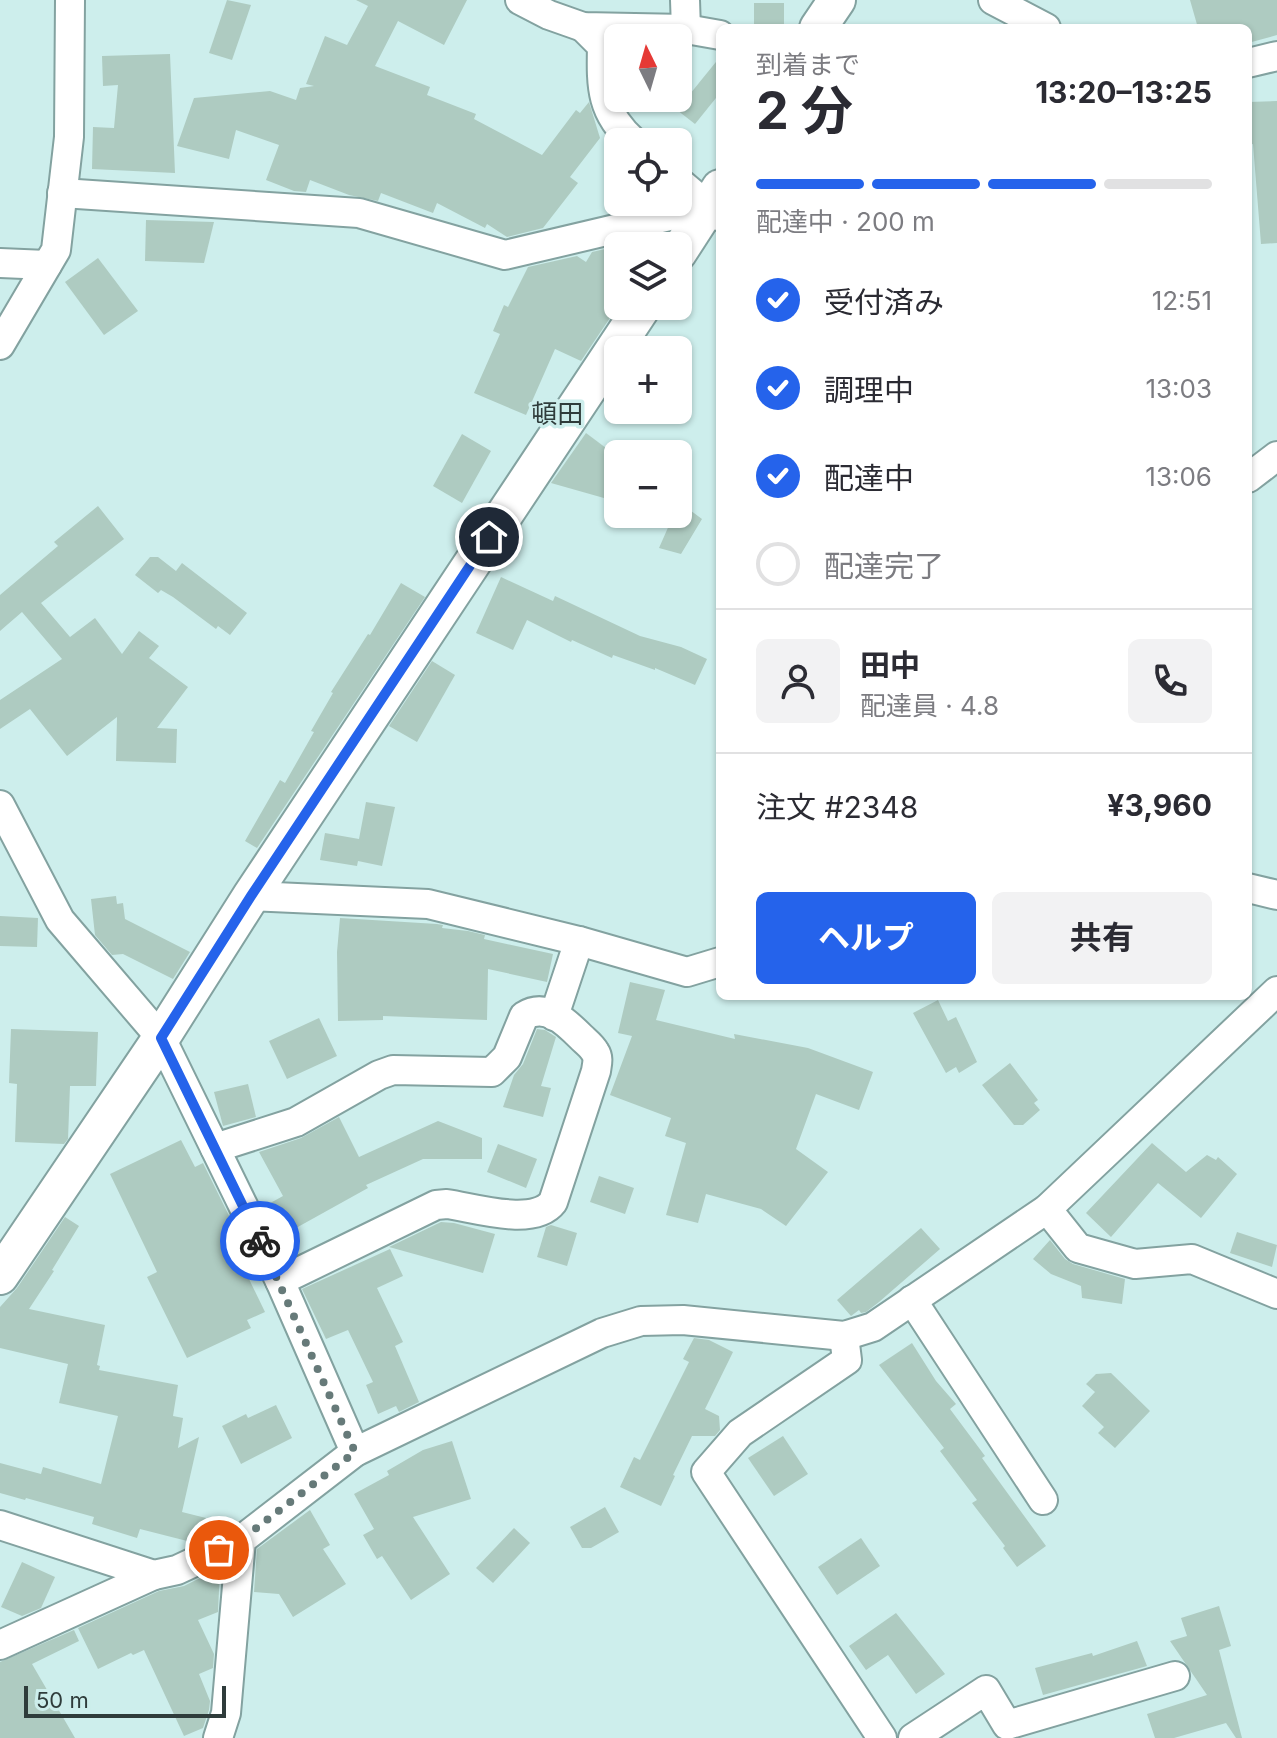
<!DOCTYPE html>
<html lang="ja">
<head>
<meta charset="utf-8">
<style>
  body { margin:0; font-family:Inter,"Noto Sans JP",sans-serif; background:#f2f2f3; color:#2b2b33; height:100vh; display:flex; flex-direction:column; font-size:30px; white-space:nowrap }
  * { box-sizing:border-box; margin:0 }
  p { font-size:26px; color:#7c7c81 }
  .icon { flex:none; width:44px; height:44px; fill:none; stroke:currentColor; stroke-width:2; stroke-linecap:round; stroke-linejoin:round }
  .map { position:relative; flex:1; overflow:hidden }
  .drawer { position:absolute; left:716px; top:24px; width:536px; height:976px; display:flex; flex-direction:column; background:#fff; border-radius:12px; box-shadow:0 2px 6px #0004 }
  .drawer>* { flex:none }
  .needle { width:52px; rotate:355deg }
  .tools { position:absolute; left:604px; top:24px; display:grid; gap:16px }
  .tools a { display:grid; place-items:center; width:88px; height:88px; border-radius:12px; background:#fff; box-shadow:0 2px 6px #0004; font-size:40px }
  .scale { position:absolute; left:24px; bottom:20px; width:202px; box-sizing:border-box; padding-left:8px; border:4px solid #2f3c3b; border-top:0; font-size:22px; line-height:28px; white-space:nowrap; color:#2f3c3b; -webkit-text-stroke:6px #cdeeec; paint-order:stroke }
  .pin { position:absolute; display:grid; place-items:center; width:68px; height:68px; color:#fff; margin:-34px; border:4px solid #fff; border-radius:50%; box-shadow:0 2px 8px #0007 }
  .courier { position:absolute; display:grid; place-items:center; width:80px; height:80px; margin:-40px; border:6px solid #2563eb; border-radius:50%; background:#fff; color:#222; box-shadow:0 2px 10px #0007 }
  .head em { font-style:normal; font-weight:700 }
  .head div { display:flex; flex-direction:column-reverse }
  .head { display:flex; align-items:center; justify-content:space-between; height:136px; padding:0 40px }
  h1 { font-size:52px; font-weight:700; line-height:60px }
  .bar { display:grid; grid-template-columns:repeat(4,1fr); gap:12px 8px; align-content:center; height:96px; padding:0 40px }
  .bar i { height:10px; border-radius:6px; background:#e1e1e2 }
  .bar .on { background:#2563eb }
  .bar p { grid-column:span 4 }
  .line { display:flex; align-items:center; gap:20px; padding:0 40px; border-top:2px solid #e1e1e2 }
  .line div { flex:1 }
  .round { display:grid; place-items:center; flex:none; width:84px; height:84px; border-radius:12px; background:#f2f2f3 }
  ol { padding:0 40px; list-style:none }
  li { display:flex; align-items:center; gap:24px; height:88px }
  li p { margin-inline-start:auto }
  li .icon { padding:8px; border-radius:50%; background:#2563eb; color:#fff; stroke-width:4 }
  li:last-child { color:#7c7c81 }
  li i { width:44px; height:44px; border:4px solid #e1e1e2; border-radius:50% }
  .action { display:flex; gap:16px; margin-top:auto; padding:16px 40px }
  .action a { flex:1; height:92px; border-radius:12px; background:#2563eb; color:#fff; font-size:32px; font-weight:700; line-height:92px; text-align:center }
  .action a+a { background:#f2f2f3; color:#2b2b33 }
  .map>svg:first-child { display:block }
  .building { fill:#aecbc1 }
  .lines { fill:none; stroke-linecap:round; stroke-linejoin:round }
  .minor-casing { stroke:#83a2a0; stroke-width:32 }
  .tertiary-casing { stroke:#83a2a0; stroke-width:40 }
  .minor { stroke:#fff; stroke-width:28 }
  .tertiary { stroke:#fff; stroke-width:36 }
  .done { stroke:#667a79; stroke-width:8; stroke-dasharray:0 14.4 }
  .route { stroke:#2563eb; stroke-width:10 }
  .labels { text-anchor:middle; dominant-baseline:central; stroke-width:7; stroke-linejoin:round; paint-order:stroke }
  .quarter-label { font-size:26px; fill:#2f3c3b; stroke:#cdeeec }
</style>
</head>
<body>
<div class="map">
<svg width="1277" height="1738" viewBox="0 0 1277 1738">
  <rect width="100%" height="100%" fill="#cdeeec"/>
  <!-- building -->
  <g class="building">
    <path d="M227,0L251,5L232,60L209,53Z"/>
    <path d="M356,0H467L444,45L398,21L375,66L430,87L427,95L476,114L474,119L542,155L576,110L580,113L589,102L600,138L570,177L578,183L543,228L507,237L487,224L485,228L437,203L433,213L381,193L378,201L349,195L310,180L306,192L294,191L266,180L279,145L236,130L229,159L177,146L194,98L270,91L296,100L300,88L314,86L306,84L325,36L347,45L368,6Z"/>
    <path d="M1190,0H1277V35L1248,43V28H1198Z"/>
    <path d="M754,3H784V25L754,26Z"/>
    <path d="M170,54L175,173L92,169L93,127L114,128L118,85L103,86L102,56Z"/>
    <path d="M720,57V93L695,124L677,110Z"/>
    <path d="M1277,101V243L1261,244L1253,144L1248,145V102Z"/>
    <path d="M146,220L214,222L204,263L145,261Z"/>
    <path d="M618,246V306L581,361L555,349L526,415L474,393L500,334L493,331L504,305L508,307L528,267L577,256L586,262L592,252Z"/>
    <path d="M98,258L138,311L104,335L65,282Z"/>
    <path d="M586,433L618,457V502L551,483Z"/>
    <path d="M462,434L491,451L462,503L433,486Z"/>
    <path d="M679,502L702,519L681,554L659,548L674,514H678Z"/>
    <path d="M98,506L124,539L41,603L70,637L95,618L122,654L139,631L159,646L149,658L188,687L157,728L177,729L176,763L116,761L117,717L67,756L30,709L0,729V700L62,659L22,612L0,631V595L58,546L54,542Z"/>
    <path d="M150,557H158L176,571L182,563L247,613L230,635L218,626L216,629L173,597L161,590L158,593L135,575Z"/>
    <path d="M501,577L553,601L555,596L640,636L681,647L707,659L695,685L655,668V670L613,655L612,658L572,640L571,642L527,620L513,650L476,633Z"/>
    <path d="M401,583L425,597L257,848L245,841L280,780L285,783L314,732L311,731L333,693L331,692L368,634L370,635Z"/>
    <path d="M432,661L455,675L417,742L389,726Z"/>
    <path d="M366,802L395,807L382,866L358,861L357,866L320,860L325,833L359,839Z"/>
    <path d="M116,896L117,904L123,903L125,919L190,952L173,979L123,954L112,955L95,935L91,899Z"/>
    <path d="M0,916L38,918L37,947L0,946Z"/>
    <path d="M340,918L437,924L443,925L442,928L468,931L485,935L484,939L553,954L547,982L488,969L487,1020L383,1016V1020L338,1021L337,952Z"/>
    <path d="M630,982L665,990L656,1020L735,1039L734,1034L808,1048L873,1072L859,1110L816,1094L796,1149L828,1172L786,1226L761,1209L706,1194L698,1223L666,1215L686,1143L665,1136L671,1118L610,1095L632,1036L618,1033Z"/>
    <path d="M938,1000L948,1021L956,1017L977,1062L959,1073L956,1067L946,1073L913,1013Z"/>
    <path d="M319,1018L337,1056L287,1079L269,1041Z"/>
    <path d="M11,1029L98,1032L96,1086H70L68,1139L64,1144L15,1142L17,1084L9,1083Z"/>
    <path d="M537,1029L545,1030L556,1037L541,1086L551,1088L543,1117L503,1107L514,1075L523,1064Z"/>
    <path d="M1010,1063L1038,1100L1034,1103L1040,1110L1023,1125H1014L982,1085Z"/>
    <path d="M248,1084L256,1117L223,1126L214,1092Z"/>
    <path d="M339,1117L359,1157L438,1121L482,1138V1159H423L366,1185L368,1188L278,1238L263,1207L283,1196L259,1152L301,1138Z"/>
    <path d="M181,1140L195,1167L203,1163L244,1246L235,1250L265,1312L247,1320L251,1328L187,1358L147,1277L157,1272L110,1174Z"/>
    <path d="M1152,1143L1186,1172L1207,1155L1216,1160L1218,1157L1237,1174L1201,1218L1158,1183L1111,1237L1086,1213Z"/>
    <path d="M498,1144L537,1159L526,1188L487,1172Z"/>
    <path d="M599,1176L634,1188L625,1214L590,1202Z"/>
    <path d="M65,1217L79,1226L52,1270L54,1271L29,1309L105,1325L97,1365L100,1366L99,1370L178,1385L173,1416L183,1418L178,1448L199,1437L182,1512L206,1518L201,1540L195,1543L140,1529L137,1538L92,1524L94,1517L26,1498L25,1500L0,1493V1463L41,1474L43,1467L101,1484L118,1416L59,1403L68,1364L0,1348V1307L17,1288Z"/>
    <path d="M441,1222L454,1223L495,1234L483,1273L389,1247Z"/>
    <path d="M551,1225L577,1233L567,1266L537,1257L546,1227Z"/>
    <path d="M921,1228L940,1249L879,1302L866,1312L861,1313L859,1310L851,1316L837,1300Z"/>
    <path d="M1237,1232L1277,1245L1272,1267L1230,1253Z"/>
    <path d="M1050,1240L1065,1259L1073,1264L1125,1279L1122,1304L1082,1298L1081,1286L1051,1274L1033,1259Z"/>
    <path d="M390,1249L403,1276L377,1288L403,1342L395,1346L419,1402L399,1412L396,1406L378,1414L366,1385L373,1382L348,1330L326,1339L302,1289Z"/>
    <path d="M694,1338L709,1340L733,1352L705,1409L719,1416L720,1430L715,1436H692L673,1475L675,1476L661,1506L620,1487L634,1457L640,1460L689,1362L683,1359Z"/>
    <path d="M912,1343L936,1381L956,1404L950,1409L985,1456L982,1458L1046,1546L1017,1567L1003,1548L1005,1546L972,1503L977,1500L940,1451L944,1448L879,1365Z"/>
    <path d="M1111,1373L1150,1411L1115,1448L1098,1433L1104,1427L1082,1406L1095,1392L1086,1384L1096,1374Z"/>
    <path d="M276,1405L292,1438L241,1464L222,1426L246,1414L248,1418Z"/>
    <path d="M783,1436L808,1474L774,1496L748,1458Z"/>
    <path d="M452,1441L471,1499L413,1517L450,1574L411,1600L382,1556L377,1559L363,1535L374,1529L354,1494L389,1475L387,1471L423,1450Z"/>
    <path d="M605,1507L619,1532L591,1548H582L570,1527Z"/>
    <path d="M310,1510L330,1545L323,1549L346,1584L293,1617L279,1594L254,1592L257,1549Z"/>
    <path d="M514,1528L530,1543L493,1583L476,1568Z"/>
    <path d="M861,1538L880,1566L837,1595L818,1567Z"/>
    <path d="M22,1562L55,1577L41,1608L22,1616L1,1607Z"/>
    <path d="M220,1568L218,1612L198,1620L214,1654L213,1668L199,1674L210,1701L209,1710L203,1728L184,1736L144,1650L133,1655L131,1653L98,1669L78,1628L159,1591L184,1586Z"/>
    <path d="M1219,1606L1231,1646L1219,1650L1242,1738H1236L1226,1723L1174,1738H1155L1147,1714L1207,1695L1170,1641L1187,1636L1181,1618Z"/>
    <path d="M896,1613L945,1674L916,1694L888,1655L866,1670L849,1646Z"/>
    <path d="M74,1630L79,1641L32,1664L75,1738H0V1662Z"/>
    <path d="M1137,1641L1147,1666L1043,1695L1035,1668L1092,1653L1093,1656Z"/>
  </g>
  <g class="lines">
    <defs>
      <g id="minor">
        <path d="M520,0L549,15L583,27L686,29L720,35"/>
        <path d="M685,0L686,29"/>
        <path d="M993,0L1046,28"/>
        <path d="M583,27L602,46C601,88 601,113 634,142"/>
        <path d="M1248,63L1277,56"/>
        <path d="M678,181L719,216"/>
        <path d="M62,193L359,213L505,255L708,207"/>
        <path d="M0,263L47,265"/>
        <path d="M0,345L56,250L69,137L70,0"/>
        <path d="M1248,478L1277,456"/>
        <path d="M0,805L60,920L161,1038L280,1281L355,1452"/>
        <path d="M1248,888L1277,895"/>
        <path d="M251,896L428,904L579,941L687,972L720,962"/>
        <path d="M554,1016L579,941"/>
        <path d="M215,1148L296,1122L379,1075L393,1070L492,1072L507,1057L524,1016C546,1002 566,1022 581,1037C585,1041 592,1046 595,1052C599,1058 597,1064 596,1071L553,1202C534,1227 475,1208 447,1204L436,1205L280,1281"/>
        <path d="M1047,1209L1078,1248L1135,1264L1192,1259L1277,1294"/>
        <path d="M912,1300L1043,1500"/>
        <path d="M844,1336L847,1360L740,1433L706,1472L882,1738"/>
        <path d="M0,1525L154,1575L177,1570L241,1540L355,1452L602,1333L641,1321L683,1320L844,1336L873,1327L1047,1209L1277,991"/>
        <path d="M0,1645L154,1575"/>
        <path d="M218,1738L226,1713L241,1540"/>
        <path d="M913,1738L986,1690L1007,1725L1175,1676"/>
      </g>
      <g id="tertiary">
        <path d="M818,28L837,0"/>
        <path d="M678,253L720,188"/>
        <path d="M0,1276L161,1038L251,896L643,306"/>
      </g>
    </defs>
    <!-- minor casing -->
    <use href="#minor" class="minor-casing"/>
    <!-- tertiary casing -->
    <use href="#tertiary" class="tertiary-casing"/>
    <!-- minor -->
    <use href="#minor" class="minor"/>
    <!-- tertiary -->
    <use href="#tertiary" class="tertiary"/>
  </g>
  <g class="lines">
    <!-- done -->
    <path class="done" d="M219,1550L241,1540L355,1452L260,1241"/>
    <!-- route -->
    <path class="route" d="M260,1241L161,1038L251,896L489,537"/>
  </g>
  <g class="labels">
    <!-- quarter labels -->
    <g class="quarter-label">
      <text x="557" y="413">頓田</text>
    </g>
  </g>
</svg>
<div class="tools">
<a><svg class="needle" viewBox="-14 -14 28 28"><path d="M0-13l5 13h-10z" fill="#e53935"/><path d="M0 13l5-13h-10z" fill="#7c7c81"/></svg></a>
<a><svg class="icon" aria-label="locate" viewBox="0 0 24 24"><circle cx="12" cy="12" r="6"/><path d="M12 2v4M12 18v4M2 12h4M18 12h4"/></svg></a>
<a><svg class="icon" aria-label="layers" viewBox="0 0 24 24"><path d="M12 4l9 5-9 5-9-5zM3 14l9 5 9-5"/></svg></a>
<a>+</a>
<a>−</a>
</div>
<div class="scale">50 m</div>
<div class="pin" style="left:219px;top:1550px;background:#ea580c"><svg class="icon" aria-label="bag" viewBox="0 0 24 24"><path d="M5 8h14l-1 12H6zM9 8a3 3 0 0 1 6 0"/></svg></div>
<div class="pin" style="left:489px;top:537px;background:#1f2937"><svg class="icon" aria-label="home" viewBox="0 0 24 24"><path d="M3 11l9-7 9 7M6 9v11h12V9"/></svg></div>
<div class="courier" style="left:260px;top:1241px"><svg class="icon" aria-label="bike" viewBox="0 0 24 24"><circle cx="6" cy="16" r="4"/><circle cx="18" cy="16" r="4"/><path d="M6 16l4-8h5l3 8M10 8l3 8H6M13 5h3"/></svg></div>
<section class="drawer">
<div class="head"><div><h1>2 分</h1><p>到着まで</p></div><em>13:20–13:25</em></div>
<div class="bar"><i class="on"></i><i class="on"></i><i class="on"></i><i></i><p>配達中 · 200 m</p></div>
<ol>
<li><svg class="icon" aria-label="check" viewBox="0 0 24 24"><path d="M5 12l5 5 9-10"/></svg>受付済み<p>12:51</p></li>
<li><svg class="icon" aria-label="check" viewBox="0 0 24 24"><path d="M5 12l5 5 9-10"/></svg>調理中<p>13:03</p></li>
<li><svg class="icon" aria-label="check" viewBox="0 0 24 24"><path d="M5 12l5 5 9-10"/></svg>配達中<p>13:06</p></li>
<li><i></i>配達完了</li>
</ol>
<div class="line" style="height:144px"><a class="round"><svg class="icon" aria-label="person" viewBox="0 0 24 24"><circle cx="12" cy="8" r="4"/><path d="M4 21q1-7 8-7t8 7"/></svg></a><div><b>田中</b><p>配達員 · 4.8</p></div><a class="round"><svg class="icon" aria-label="phone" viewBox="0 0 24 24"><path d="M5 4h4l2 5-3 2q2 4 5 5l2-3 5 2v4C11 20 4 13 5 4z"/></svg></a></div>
<div class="line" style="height:104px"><div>注文 #2348</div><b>¥3,960</b></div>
<div class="action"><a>ヘルプ</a><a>共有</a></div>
</section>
</div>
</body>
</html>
